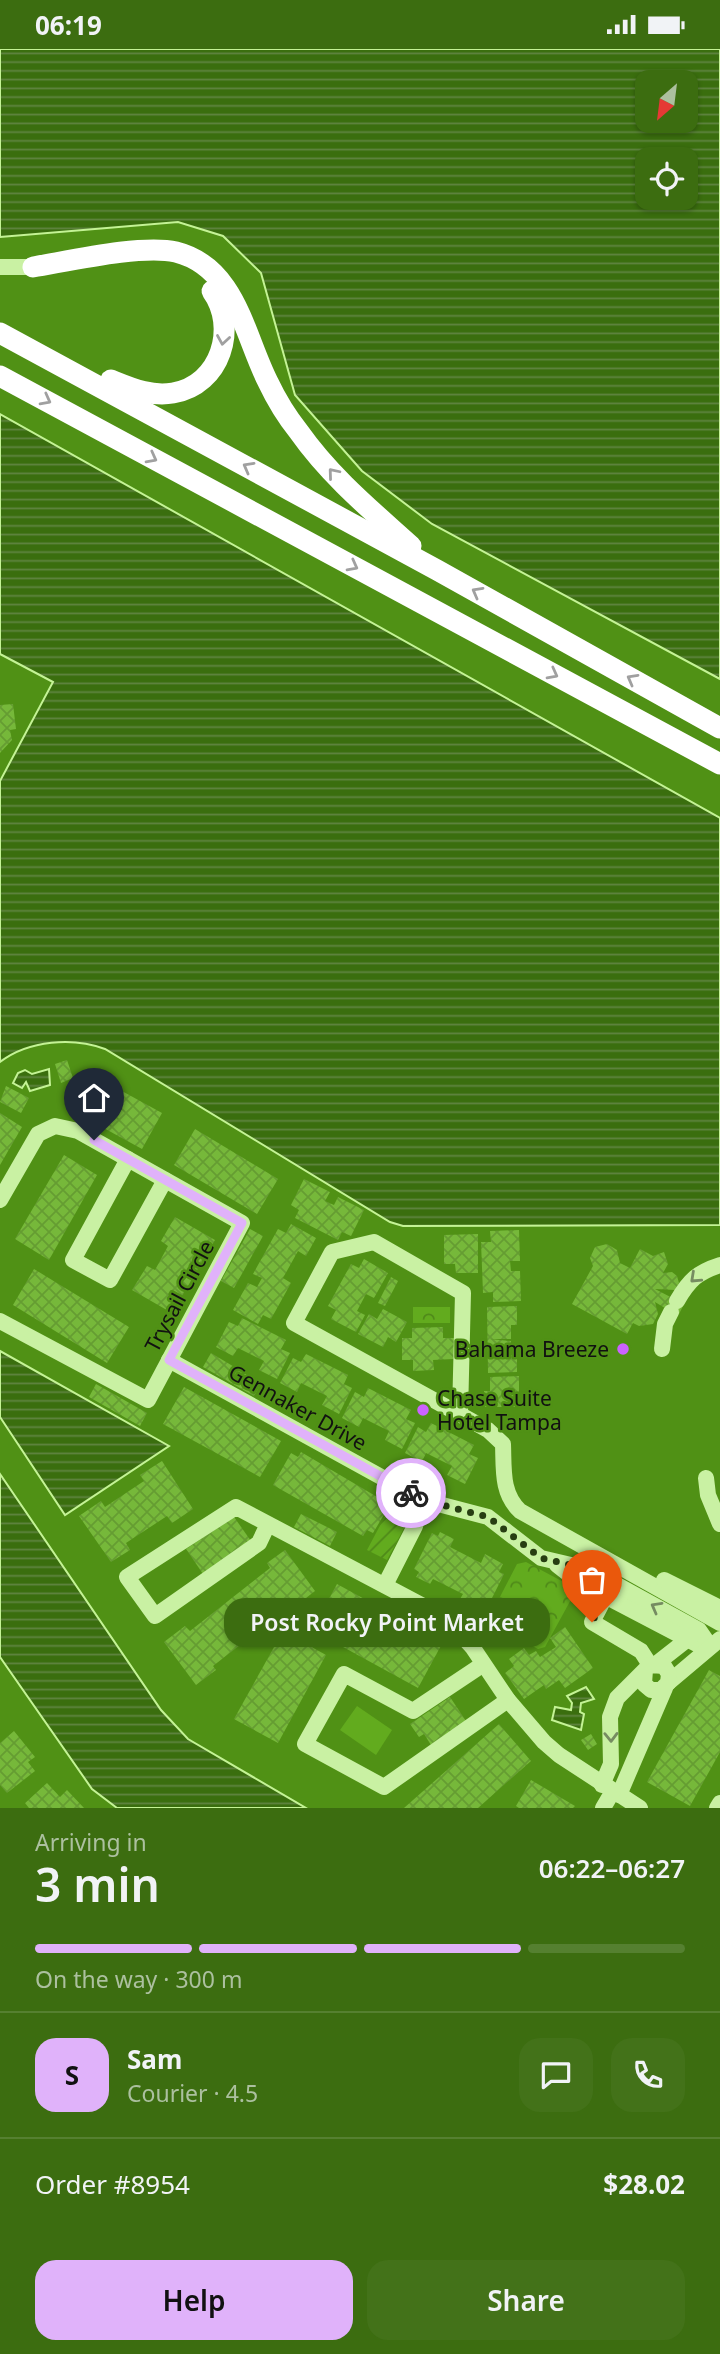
<!DOCTYPE html>
<html lang="en">
<head>
<meta charset="utf-8">
<style>
  body { margin:0; font-family:"Noto Sans",sans-serif; background:#437219; color:#f1f3f6; height:100vh; display:flex; flex-direction:column; font-size:26px; white-space:nowrap }
  * { box-sizing:border-box; margin:0 }
  p { font-size:23px; color:#acc09f }
  .icon { flex:none; width:38px; height:38px; fill:none; stroke:currentColor; stroke-width:2; stroke-linecap:round; stroke-linejoin:round }
  .map { position:relative; height:1759px; overflow:hidden }
  .side { display:flex; flex-direction:column; background:#3c6d10; flex:1 }
  .side>* { flex:none }
  .needle { width:46px; rotate:208deg }
  .buttons { position:absolute; left:635px; top:21px; display:grid; gap:14px }
  .buttons a { display:grid; place-items:center; width:63px; height:63px; border-radius:14px; background:#3c6d10; box-shadow:0 2px 5px #0004; font-size:35px }
  .pin { position:absolute; display:grid; place-items:center; width:60px; height:60px; color:#fff; margin:-72px -30px; border-radius:50% 50% 50% 0; rotate:-45deg; box-shadow:0 0 7px #0007 }
  .pin .icon { rotate:45deg }
  .courier { position:absolute; display:grid; place-items:center; width:70px; height:70px; margin:-35px; border:5px solid #e0b2fa; border-radius:50%; background:#fff; color:#222; box-shadow:0 2px 9px #0007 }
  .bubble { position:absolute; height:49px; border-radius:21px; background:#3c6d10; box-shadow:0 2px 5px #0004; font-size:23px; font-weight:600; line-height:49px; text-align:center }
  .head em { font-style:normal; font-weight:600 }
  .head div { display:flex; flex-direction:column-reverse }
  .head { display:flex; align-items:center; justify-content:space-between; height:119px; padding:0 35px }
  h1 { font-size:46px; font-weight:600; line-height:52px }
  .bar { display:grid; grid-template-columns:repeat(4,1fr); gap:10px 7px; align-content:center; height:84px; padding:0 35px }
  .bar i { height:9px; border-radius:5px; background:#558030 }
  .bar .active { background:#e0b2fa }
  .bar p { grid-column:span 4 }
  .line { display:flex; align-items:center; gap:18px; padding:0 35px; border-top:2px solid #558030 }
  .line div { flex:1 }
  .round { display:grid; place-items:center; flex:none; width:74px; height:74px; border-radius:21px; background:#437219 }
  .cta { display:flex; gap:14px; margin-top:auto; padding:14px 35px }
  .cta a { flex:1; height:80px; border-radius:21px; background:#e0b2fa; color:#111; font-size:28px; font-weight:600; line-height:80px; text-align:center }
  .cta a+a { background:#437219; color:#f1f3f6 }
  .status { display:flex; justify-content:space-between; align-items:center; height:49px; padding:0 35px; background:#3c6d10; direction:ltr }
  .status svg { height:19px; fill:currentColor }
  .map>svg:first-child { display:block }
  .grass { fill:#62ab1e }
  .park { fill:url(#park-crowns) }
  .garden { fill:url(#garden-furrows) }
  .water { fill:url(#water-rules); stroke:#c4f395; stroke-width:2; fill-rule:evenodd }
  .building { fill:url(#building-cross-hatch) }
  .lines { fill:none; stroke-linecap:round; stroke-linejoin:round }
  .minor { stroke:#c9f1a3; stroke-width:16 }
  .highway { stroke:#fff; stroke-width:21 }
  .oneway { stroke:#a0a0a0 }
  .oneway2 { stroke:#768c61 }
  .done { stroke:#273e12; stroke-width:7; stroke-dasharray:0 12.6 }
  .route { stroke:#e0b2fa; stroke-width:9 }
  .poi-dot { fill:#cc62ff; stroke:#509115; stroke-width:2.5 }
  .labels { text-anchor:middle; dominant-baseline:central; stroke-width:5; stroke-linejoin:round; paint-order:stroke }
  .street-label { font-size:21px; fill:#111; stroke:#509115 }
  .poi-label { font-size:21px; fill:#111; stroke:#509115; text-anchor:end }
</style>
</head>
<body>
<div class="status"><b>06:19</b><svg viewBox="0 0 49 12"><path d="M0 12V9h3v3zM5 12V6h3v6zM10 12V3h3v9zM15 12V0h3v12zM26 1h20v11H26zM47 4h2v5h-2z"/></svg></div>
<div class="map">
<svg width="720" height="1759" viewBox="0 0 720 1759">
  <defs>
    <pattern id="park-crowns" width="20" height="18" patternUnits="userSpaceOnUse" patternTransform="scale(1.75)"><rect width="20" height="18" fill="#62ab1e"/><path d="M2 6a3 3 0 1 1 6 0M12 15a3 3 0 1 1 6 0" fill="none" stroke="#4f8a19"/></pattern>
    <pattern id="garden-furrows" width="10" height="10" patternUnits="userSpaceOnUse" patternTransform="scale(1.75)"><rect width="10" height="10" fill="#62ab1e"/><path d="M-1 1l2-2M0 10L10 0M9 11l2-2" fill="none" stroke="#4f8a19"/></pattern>
    <pattern id="water-rules" width="6" height="5" patternUnits="userSpaceOnUse" patternTransform="scale(1.75)"><rect width="6" height="5" fill="#3a6e0e"/><path d="M0 2.5h6" fill="none" stroke="#608441"/></pattern>
    <pattern id="building-cross-hatch" width="8" height="8" patternUnits="userSpaceOnUse" patternTransform="scale(1.75)"><rect width="8" height="8" fill="#76b83a"/><path d="M0 0l8 8M0 8l8-8" fill="none" stroke="#659d32"/></pattern>
  </defs>
  <rect width="100%" height="100%" fill="#509115"/>
  <!-- grass -->
  <path class="grass" d="M357,1657L392,1681L376,1706L340,1681Z"/>
  <!-- park -->
  <g class="park">
    <rect x="413" y="1258" width="37" height="16"/>
    <path d="M526,1513L571,1537L574,1545L545,1598L538,1600L487,1573L517,1515Z"/>
  </g>
  <!-- garden -->
  <path class="garden" d="M392,1454L412,1464L387,1511L367,1501Z"/>
  <!-- water -->
  <g class="water">
    <path d="M0,0H720V630L432,475L362,422L295,346L261,224L223,187L178,173L0,188ZM686,33V72H648V33ZM686,110V149H648V110Z"/>
    <path d="M0,365L720,769V1176L403,1177L390,1173L105,1000C73,988 29,991 0,1013V732L53,633L0,605Z"/>
    <path d="M49,1020L50,1036L30,1042L26,1033L22,1039L13,1034L18,1024L25,1021L32,1025Z"/>
    <path d="M0,1303V1302L169,1397L65,1466L0,1368Z"/>
    <path d="M0,1425L161,1661L188,1690L306,1759H117L92,1740L0,1608Z"/>
    <path d="M586,1638L594,1650L581,1654L580,1663L584,1665L581,1681L552,1671L555,1658L571,1661L572,1654L567,1647Z"/>
  </g>
  <!-- building -->
  <g class="building">
    <path d="M13,655L16,680L10,681L12,691L0,704V656Z"/>
    <path d="M67,1011L73,1029L61,1034L55,1015Z"/>
    <path d="M89,1024L162,1064L142,1100L69,1060Z"/>
    <path d="M6,1037L29,1049L21,1064L0,1053Z"/>
    <path d="M0,1064L22,1078L0,1116Z"/>
    <path d="M195,1080L278,1130L257,1165L174,1116Z"/>
    <path d="M64,1106L97,1126L49,1211L15,1190Z"/>
    <path d="M304,1130L330,1143L325,1152L334,1156L338,1148L364,1161L351,1187L342,1183L338,1191L295,1169L299,1161L291,1156Z"/>
    <path d="M175,1168L215,1191L172,1264L132,1241L147,1217L155,1221L168,1197L161,1192Z"/>
    <path d="M291,1175L316,1189L306,1207L298,1202L283,1229L291,1234L271,1270L263,1266L258,1275L233,1261L248,1234L257,1238L262,1229L253,1225L278,1180L286,1184Z"/>
    <path d="M250,1180L263,1187L234,1239L221,1232Z"/>
    <path d="M519,1181L520,1212H510L511,1222H520L521,1252L493,1253V1243L483,1244L481,1193H491L490,1182Z"/>
    <path d="M478,1185V1224H456L455,1215H444V1186Z"/>
    <path d="M607,1195L617,1201L620,1214L630,1219L640,1200L653,1207L664,1203L668,1215L663,1224L672,1223L677,1227L679,1234L675,1241L655,1240L684,1255L678,1267L655,1253L658,1265L653,1275L639,1277L633,1274L627,1285L572,1255L593,1217L590,1209L595,1198Z"/>
    <path d="M364,1210L388,1224L374,1249L366,1245L357,1262L365,1266L356,1283L331,1270L336,1261L328,1257L351,1215L359,1219Z"/>
    <path d="M34,1220L129,1278L107,1314L13,1256Z"/>
    <path d="M391,1228L398,1232L385,1257L378,1254Z"/>
    <path d="M517,1257V1276H511V1290H490L511,1292V1306H517V1323L488,1324L487,1258Z"/>
    <path d="M383,1260L407,1273L396,1293L388,1288L383,1298L358,1285L369,1265L377,1270Z"/>
    <path d="M242,1269L286,1291L281,1300L290,1304L277,1330L259,1321L264,1312L238,1299L233,1307L216,1298L229,1273L238,1277Z"/>
    <path d="M443,1278V1289H454V1310L433,1311L434,1321L413,1322V1311H402V1289H412V1279Z"/>
    <path d="M211,1304L261,1334L254,1347L203,1318Z"/>
    <path d="M306,1305L348,1326L344,1335L352,1339L339,1365L322,1356L327,1347L301,1334L297,1343L280,1334L293,1309L301,1313Z"/>
    <path d="M519,1327V1346H515V1358H484V1342H490V1328Z"/>
    <path d="M96,1335L147,1364L140,1377L89,1348Z"/>
    <path d="M184,1338L281,1392L260,1428L163,1375Z"/>
    <path d="M368,1339L411,1361L406,1370L415,1374L402,1400L385,1391L389,1382L363,1369L359,1378L342,1369L355,1343L364,1348Z"/>
    <path d="M431,1374L474,1396L469,1405L478,1409L465,1435L447,1426L452,1417L426,1404L422,1413L405,1404L418,1378L426,1383Z"/>
    <path d="M301,1403L384,1452L383,1456L388,1459L373,1484L367,1481L363,1487L273,1436L291,1404L298,1408Z"/>
    <path d="M162,1412L193,1460L172,1474L167,1467L126,1494L130,1501L111,1513L79,1467L101,1452L105,1458L144,1432L140,1426Z"/>
    <path d="M301,1465L337,1483L330,1497L294,1478Z"/>
    <path d="M234,1468L251,1492L203,1525L186,1500Z"/>
    <path d="M440,1483L454,1490L450,1498L481,1514L485,1505L503,1515L499,1523L504,1525L488,1557L482,1554L479,1560L460,1550L463,1545L433,1530L430,1535L416,1528L419,1523L414,1520L432,1484L438,1487Z"/>
    <path d="M285,1501L315,1542L297,1556L295,1553L213,1617L216,1621L196,1636L164,1593L185,1577L190,1582L270,1519L267,1514Z"/>
    <path d="M337,1535L443,1593L418,1639L312,1581Z"/>
    <path d="M565,1578L593,1619L565,1639L559,1631L546,1640L544,1636L524,1650L505,1624L514,1617L509,1610L524,1599L529,1606L536,1602L540,1608L556,1598L550,1589Z"/>
    <path d="M283,1582L326,1606L278,1694L234,1670Z"/>
    <path d="M709,1621L720,1627V1703L690,1757L647,1733Z"/>
    <path d="M450,1648L466,1672L431,1696L424,1685L419,1688L410,1675Z"/>
    <path d="M499,1675L531,1712L478,1759H404Z"/>
    <path d="M14,1682L35,1708L28,1713L35,1722L7,1744L0,1736V1694Z"/>
    <path d="M591,1685L597,1695L588,1701L581,1691Z"/>
    <path d="M531,1731L575,1757L573,1759H519L516,1757Z"/>
    <path d="M47,1734L60,1748L67,1741L84,1759H29L25,1754Z"/>
  </g>
  <g class="lines">
    <!-- minor -->
    <g class="minor">
      <path d="M0,218H33"/>
      <path d="M128,1110L73,1211L110,1231L165,1131"/>
      <path d="M0,1151L38,1085L55,1077L78,1082L242,1174L148,1351L0,1272"/>
      <path d="M677,1252C689,1231 698,1223 720,1216"/>
      <path d="M662,1300L665,1275L671,1263"/>
      <path d="M169,1311L423,1451L488,1468L541,1509L588,1520L699,1581L710,1597"/>
      <path d="M460,1365L463,1244L374,1193L332,1203L294,1274L488,1381L503,1395C504,1420 501,1444 520,1462L720,1574"/>
      <path d="M706,1429L708,1446L720,1475"/>
      <path d="M268,1475L259,1494L155,1567L127,1528L236,1458L446,1569L473,1599L508,1651L544,1693L559,1706L640,1759"/>
      <path d="M557,1516L580,1534L706,1600"/>
      <path d="M664,1531L720,1559"/>
      <path d="M385,1536L415,1477L423,1451"/>
      <path d="M610,1539L592,1573L641,1602L650,1616"/>
      <path d="M656,1615L693,1586"/>
      <path d="M482,1616L413,1662L344,1625L305,1695L384,1738L508,1651"/>
      <path d="M668,1634L720,1590"/>
      <path d="M602,1736L611,1715L610,1668L617,1649L650,1616L664,1617L669,1625L668,1634L661,1641H651L644,1635L645,1621"/>
      <path d="M619,1746L665,1639"/>
      <path d="M603,1759L613,1742"/>
      <path d="M717,1759L720,1754"/>
    </g>
    <!-- highway -->
    <g class="highway">
      <path d="M33,218C69,212 142,195 176,203C236,218 244,286 268,333C276,350 287,368 299,383C330,427 371,461 411,497"/>
      <path d="M0,284L437,521L720,679"/>
      <path d="M0,327L720,715"/>
      <path d="M111,331C131,339 151,348 173,344C221,336 238,278 212,242"/>
    </g>
  </g>
  <!-- one-way arrows -->
  <defs><path id="oneway-chevron" d="M-2-3.5L2.5 0L-2 3.5" fill="none" stroke-width="1.6" stroke-linecap="round" stroke-linejoin="round" transform="scale(1.75)"/></defs>
  <g class="oneway">
    <use href="#oneway-chevron" transform="translate(223 291) rotate(99)"/>
    <use href="#oneway-chevron" transform="translate(46 351) rotate(28)"/>
    <use href="#oneway-chevron" transform="translate(152 409) rotate(28)"/>
    <use href="#oneway-chevron" transform="translate(248 418) rotate(-151)"/>
    <use href="#oneway-chevron" transform="translate(333 424) rotate(-130)"/>
    <use href="#oneway-chevron" transform="translate(353 517) rotate(28)"/>
    <use href="#oneway-chevron" transform="translate(477 543) rotate(-151)"/>
    <use href="#oneway-chevron" transform="translate(553 625) rotate(28)"/>
    <use href="#oneway-chevron" transform="translate(632 630) rotate(-151)"/>
  </g>
  <g class="oneway2">
    <use href="#oneway-chevron" transform="translate(695 1229) rotate(137)"/>
    <use href="#oneway-chevron" transform="translate(656 1558) rotate(-151)"/>
    <use href="#oneway-chevron" transform="translate(611 1688) rotate(89)"/>
  </g>
  <g class="lines">
    <!-- done -->
    <path class="done" d="M411,1444L423,1451L488,1468L541,1509L588,1520L613,1534L592,1573"/>
    <!-- route -->
    <path class="route" d="M94,1091L242,1174L169,1311L411,1444"/>
  </g>
  <!-- markers -->
  <g class="poi-dot">
    <circle cx="623" cy="1300" r="7"/>
    <circle cx="423" cy="1361" r="7"/>
  </g>
  <g class="labels">
    <!-- street labels -->
    <g class="street-label">
      <text transform="translate(179 1247) rotate(-62)">Trysail Circle</text>
      <text transform="translate(298 1358) rotate(29)">Gennaker Drive</text>
    </g>
    <!-- poi labels -->
    <g class="poi-label">
      <text x="609" y="1300">Bahama Breeze</text>
      <text x="437" y="1349" text-anchor="start">Chase Suite<tspan x="437" dy="24">Hotel Tampa</tspan></text>
    </g>
  </g>
</svg>
<div class="buttons">
<a><svg class="needle" viewBox="-14 -14 28 28"><path d="M0-13l5 13h-10z" fill="#e53935"/><path d="M0 13l5-13h-10z" fill="#acc09f"/></svg></a>
<a><svg class="icon" aria-label="locate" viewBox="0 0 24 24"><circle cx="12" cy="12" r="6"/><path d="M12 2v4M12 18v4M2 12h4M18 12h4"/></svg></a>
</div>
<div class="pin" style="left:592px;top:1573px;background:#ea580c"><svg class="icon" aria-label="bag" viewBox="0 0 24 24"><path d="M5 8h14l-1 12H6zM9 8a3 3 0 0 1 6 0"/></svg></div>
<div class="pin" style="left:94px;top:1091px;background:#1f2937"><svg class="icon" aria-label="home" viewBox="0 0 24 24"><path d="M3 11l9-7 9 7M6 9v11h12V9"/></svg></div>
<div class="courier" style="left:411px;top:1444px"><svg class="icon" aria-label="bike" viewBox="0 0 24 24"><circle cx="6" cy="16" r="4"/><circle cx="18" cy="16" r="4"/><path d="M6 16l4-8h5l3 8M10 8l3 8H6M13 5h3"/></svg></div>
<div class="bubble" style="left:224px;top:1549px;width:326px">Post Rocky Point Market</div>
</div>
<section class="side">
<div class="head"><div><h1>3 min</h1><p>Arriving in</p></div><em>06:22–06:27</em></div>
<div class="bar"><i class="active"></i><i class="active"></i><i class="active"></i><i></i><p>On the way · 300 m</p></div>
<div class="line" style="height:126px"><b class="round" style="background:#e0b2fa;color:#111">S</b><div><b>Sam</b><p>Courier · 4.5</p></div><a class="round"><svg class="icon" aria-label="chat" viewBox="0 0 24 24"><path d="M4 5h16v11H9l-5 4z"/></svg></a><a class="round"><svg class="icon" aria-label="phone" viewBox="0 0 24 24"><path d="M5 4h4l2 5-3 2q2 4 5 5l2-3 5 2v4C11 20 4 13 5 4z"/></svg></a></div>
<div class="line" style="height:91px"><div>Order #8954</div><b>$28.02</b></div>
<div class="cta"><a>Help</a><a>Share</a></div>
</section>
</body>
</html>
